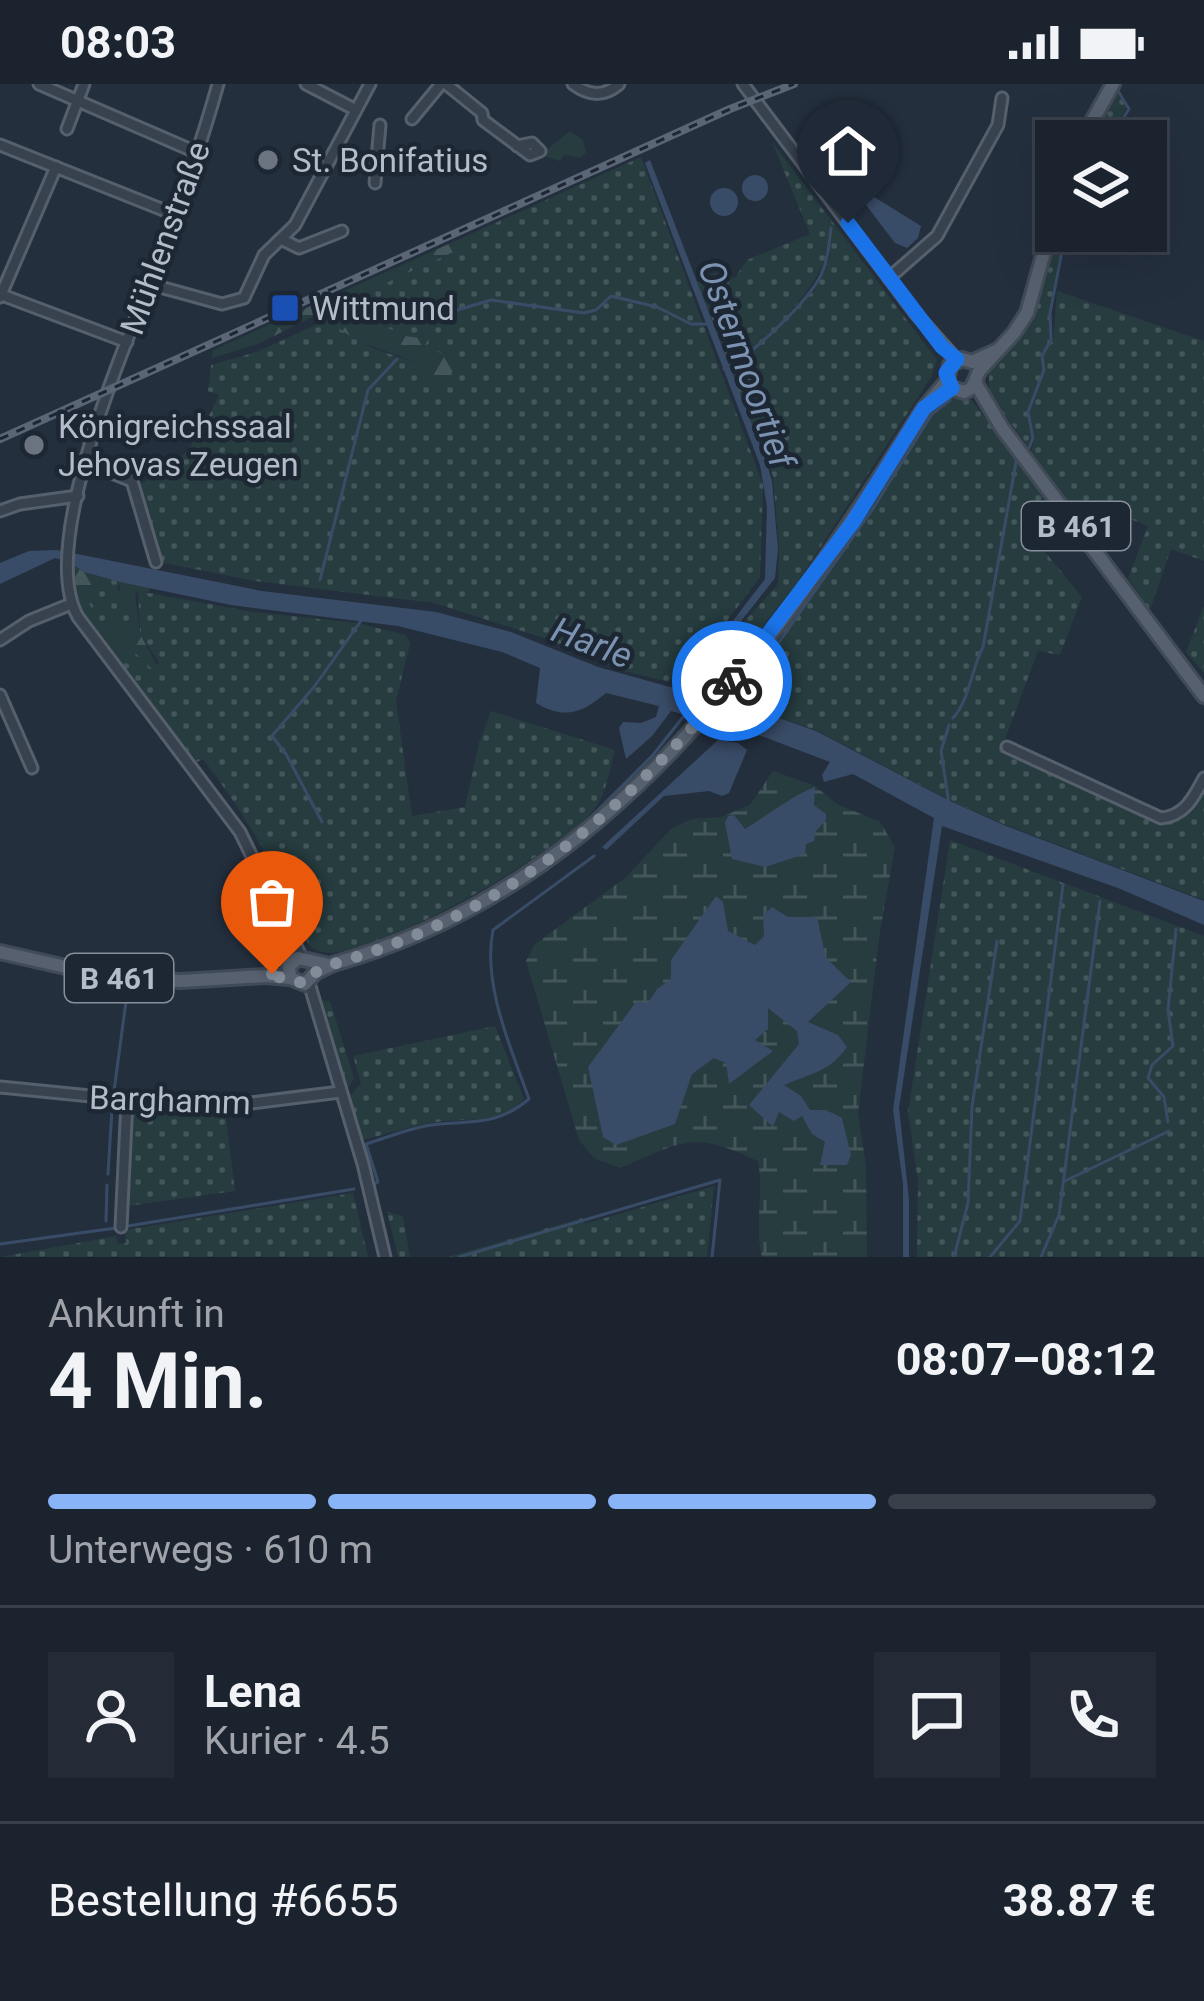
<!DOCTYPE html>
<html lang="de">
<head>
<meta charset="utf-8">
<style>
  body { margin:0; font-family:Roboto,sans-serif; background:#242b36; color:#f1f3f6; height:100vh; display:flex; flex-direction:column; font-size:45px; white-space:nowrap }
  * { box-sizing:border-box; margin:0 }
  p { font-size:39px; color:#a0a4aa }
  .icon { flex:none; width:66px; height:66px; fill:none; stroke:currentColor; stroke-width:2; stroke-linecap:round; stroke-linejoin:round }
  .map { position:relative; height:1173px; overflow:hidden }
  .side { display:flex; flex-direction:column; background:#1b232e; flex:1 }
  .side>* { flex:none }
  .controls { position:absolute; left:1035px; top:36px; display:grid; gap:24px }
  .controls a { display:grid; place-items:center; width:132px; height:132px; border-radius:0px; background:#1b232e; box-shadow:0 12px 48px #0002,0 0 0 3px #39404a; font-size:60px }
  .pin { position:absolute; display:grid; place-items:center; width:102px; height:102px; color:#fff; margin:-123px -51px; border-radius:50% 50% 50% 0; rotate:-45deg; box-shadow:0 0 12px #0007 }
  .pin .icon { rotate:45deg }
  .courier { position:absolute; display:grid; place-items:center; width:120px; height:120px; margin:-60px; border:9px solid #1a73e8; border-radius:50%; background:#fff; color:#222; box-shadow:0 3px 15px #0007 }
  .head em { font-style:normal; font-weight:700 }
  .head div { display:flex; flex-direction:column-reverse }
  .head { display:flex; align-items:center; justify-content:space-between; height:204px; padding:0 48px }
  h1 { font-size:78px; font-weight:700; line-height:90px }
  .bar { display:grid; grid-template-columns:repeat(4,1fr); gap:18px 12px; align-content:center; height:144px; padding:0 48px }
  .bar i { height:15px; border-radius:9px; background:#39404a }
  .bar .current { background:#8ab4f8 }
  .bar p { grid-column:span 4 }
  .line { display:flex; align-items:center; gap:30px; padding:0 48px; border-top:3px solid #39404a }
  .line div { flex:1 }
  .round { display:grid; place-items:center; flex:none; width:126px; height:126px; border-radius:0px; background:#242b36 }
  .status { display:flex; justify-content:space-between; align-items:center; height:84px; padding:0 60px; background:#1b232e; direction:ltr }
  .status svg { height:33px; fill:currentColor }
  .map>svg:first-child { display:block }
  .grass { fill:url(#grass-dots) }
  .forest { fill:url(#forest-firs) }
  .wetland { fill:url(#wetland-marsh) }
  .green { fill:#263c3f }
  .water { fill:#394c67 }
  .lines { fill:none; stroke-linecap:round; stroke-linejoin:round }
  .stream { stroke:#394c67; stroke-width:3 }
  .minor-casing { stroke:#565f6c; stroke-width:15 }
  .major-casing { stroke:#414a57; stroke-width:18 }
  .minor { stroke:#38414e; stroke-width:9 }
  .major { stroke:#56606e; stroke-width:12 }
  .rail-casing { stroke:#5a6575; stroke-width:8 }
  .rail { stroke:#1d2633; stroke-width:3; stroke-dasharray:9; stroke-linecap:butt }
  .done { stroke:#828b98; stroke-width:12; stroke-dasharray:0 21.6 }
  .route { stroke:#1a73e8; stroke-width:15 }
  .worship-dot { fill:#6b7280; stroke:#1d2633; stroke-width:4.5 }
  .transit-dot { fill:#1a4fb4; stroke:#1d2633; stroke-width:4.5 }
  .labels { text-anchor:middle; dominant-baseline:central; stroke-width:9; stroke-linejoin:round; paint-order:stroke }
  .shield { fill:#1d2633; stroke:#878f9c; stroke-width:3 }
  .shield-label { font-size:30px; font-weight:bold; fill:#b4bcc9 }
  .poi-label { font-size:33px; fill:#b4bcc9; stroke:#1d2633; text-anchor:start }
  .street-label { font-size:33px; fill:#b4bcc9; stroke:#1d2633 }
  .water-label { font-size:36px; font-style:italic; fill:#7c92b1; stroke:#1d2633 }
</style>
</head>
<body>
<div class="status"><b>08:03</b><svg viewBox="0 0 49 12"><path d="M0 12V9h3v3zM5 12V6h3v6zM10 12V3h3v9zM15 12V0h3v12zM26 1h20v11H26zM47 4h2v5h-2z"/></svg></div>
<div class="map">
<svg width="1204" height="1173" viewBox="0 0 1204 1173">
  <defs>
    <pattern id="grass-dots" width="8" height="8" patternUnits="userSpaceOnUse" patternTransform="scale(3)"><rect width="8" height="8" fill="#263c3f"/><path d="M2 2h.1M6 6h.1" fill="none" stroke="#435659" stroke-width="1.8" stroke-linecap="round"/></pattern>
    <pattern id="forest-firs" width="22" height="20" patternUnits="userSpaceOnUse" patternTransform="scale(3)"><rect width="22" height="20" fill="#263c3f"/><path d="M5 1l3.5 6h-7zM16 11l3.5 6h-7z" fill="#435659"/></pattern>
    <pattern id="wetland-marsh" width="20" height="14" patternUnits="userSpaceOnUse" patternTransform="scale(3)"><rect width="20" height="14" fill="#263c3f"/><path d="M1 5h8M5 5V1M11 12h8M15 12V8" fill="none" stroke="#435659"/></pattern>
  </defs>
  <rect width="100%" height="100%" fill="#242f3e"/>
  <!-- grass -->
  <g class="grass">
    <path d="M1114,7L1127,20C1124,35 1111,42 1108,57H1087Z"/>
    <path d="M772,58L937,276L931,293L799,496L710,609L691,604L690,597L778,500L779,464L773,392L730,287L814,207L831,169L827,171C814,207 764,263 729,280L697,197L715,189L735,194L747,176L810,150Z"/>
    <path d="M641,73L763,401L760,493L714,554L697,563L669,598L621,586L550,556L434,519L255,497L159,478L136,400C181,388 200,352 219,311L208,307L211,281L259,267L326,236L375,265L420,280L424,262L442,232L438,230L420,254L405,252L337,221L462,164V154Z"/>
    <path d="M1056,145L1065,147L1049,229V261L1053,257L1057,207L1204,257V477L1171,465L1150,526L1128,494L1148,442L1115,429L1100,460L1031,367L1035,354L1029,328L1044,287L1027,329L1032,355L1028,362L989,310V279L1031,230Z"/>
    <path d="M950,312L969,313L1046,412L1022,440L1082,513L1060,571L1038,567L1002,663L1151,733L1170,735L1204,698V816L1006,741L951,717L816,646L758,626L764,584L759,586L744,620L726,617L796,532L932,326Z"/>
    <path d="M101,493L120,498L117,505L129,518L130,536L103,546L85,512L87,502L102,500Z"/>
    <path d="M138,507L253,528L357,539L406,551L410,560L396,617L412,732L465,723L479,659L491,627L615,666C610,683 607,705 598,720C574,761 370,878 323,868C299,864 306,838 293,826C270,772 239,722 203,675L197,678L115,574L130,564L153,585L159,579L140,550Z"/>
    <path d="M1204,522V589L1186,568Z"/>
    <path d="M950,756L1204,852V1173H917L918,1097L908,1028Z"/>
    <path d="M317,916L330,917L354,994L347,1006Z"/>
    <path d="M495,942L524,1015C495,1043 467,1032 431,1039C408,1043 386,1050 363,1056L349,1013L361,999L353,972Z"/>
    <path d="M134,1028L226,1034L235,1107L128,1122Z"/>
    <path d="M714,1102L707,1173H448L582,1134L585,1140Z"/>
    <path d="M353,1109L368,1173H1L116,1152L118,1160L126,1159L125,1146Z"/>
    <path d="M387,1127L403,1133L410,1173H398Z"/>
  </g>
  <!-- forest -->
  <g class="forest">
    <path d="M462,154L464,163L338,221L405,252L420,254L438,230L443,233L425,261L456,277L448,301L428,295L420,280C389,267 343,257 322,228L258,260L212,274L213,266Z"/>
    <path d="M69,478L84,488L101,493L102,500L87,502L85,512L103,545L130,536L129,518L119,515L120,498L151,503L148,509L138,507L135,511L140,550L158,583L153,586L130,564L115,574L72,513Z"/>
  </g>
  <!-- wetland -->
  <path class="wetland" d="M773,687L815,702L837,720L880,738L895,763L880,847L858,1029L866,1082L867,1173H762C754,1141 764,1110 758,1077C692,1046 684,1057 620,1084L594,1074L579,1056L526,877L534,861L625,794L672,744L692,735L721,733L750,721Z"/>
  <!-- green -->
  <path class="green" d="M570,47L583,56L586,68L581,74L564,71L560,77L540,71Z"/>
  <!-- water -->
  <g class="water">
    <path d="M650,76L765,374L772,397L778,465L775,494L720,564L692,590L688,608L743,622L759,596V627L816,647L950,717L1006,742L1204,817V841L1118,804L942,742L899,1024L909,1116V1173H903V1100L893,1026L934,734L853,690L824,698L822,691L830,678L764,653L671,627L652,652L626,675L619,644L623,638L641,639L656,633L659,622L606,609C582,629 565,636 536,619L540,584L502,568L398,542L231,521L120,498L84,488L69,478L55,474L0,500V479L29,467L57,466L262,507L436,528L511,548L598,583L677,605L690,581L722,551L765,495L767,423L760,381L645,79Z"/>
    <circle cx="755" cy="104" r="13"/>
    <circle cx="724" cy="118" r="14"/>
    <path d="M866,108L921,142L918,154L907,164L895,159L860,113Z"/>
    <path d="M718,656L738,659L747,666L729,709L722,712L709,707L664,712L606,766L602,763Z"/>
    <path d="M815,703L814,721L826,730V736L816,747L814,757L806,760L805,770L765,783L732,775L725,739L728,732L734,731L745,745C765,733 793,711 815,703Z"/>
    <path d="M716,812L723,818L728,847L755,861L764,852L763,831L772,823L788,833H817L826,874L851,898L808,938L838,951L847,963C830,988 809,990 784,1001L801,1012L810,1026H826L842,1034L851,1071L847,1081H820L825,1058L812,1050L802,1032L794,1037L779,1028L773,1043L749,1021L799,960L797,947L768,924V945L755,956L773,967L729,1000L726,979L714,974L692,990L675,1040L616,1061L603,1053L588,983L636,918L648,919L657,905L671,895V876Z"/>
  </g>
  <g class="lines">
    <!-- stream -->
    <g class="stream">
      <path d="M1109,57L1129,25L1118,7"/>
      <path d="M454,227L491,216L584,229L596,226L611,212L657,223L691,240H707"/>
      <path d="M724,285C752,271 807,219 821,191C828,176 829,160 831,144"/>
      <path d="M1029,364L1033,354L1028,328L1044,286L1042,272L1051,256L1050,229L1066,147"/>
      <path d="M320,496L368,306L397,275"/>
      <path d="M758,595L765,578L872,426L932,330L950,316"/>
      <path d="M953,634C970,615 971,586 983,563L1017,373"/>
      <path d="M949,720L941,667L949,641"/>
      <path d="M588,736L653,671L687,628"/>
      <path d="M322,738L286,670L272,652L314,603L363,534"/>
      <path d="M506,796L542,771"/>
      <path d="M425,840L450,827"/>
      <path d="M114,1007L127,910"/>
      <path d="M1168,1038L1164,1013L1148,994L1152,981L1173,962L1168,926L1176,845"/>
      <path d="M108,1090L112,1025"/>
      <path d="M1065,1097L1169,1047"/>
      <path d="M374,1100L378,1098L366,1060C389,1053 415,1042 440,1040C477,1037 499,1040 529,1015C511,964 482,900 493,846L594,772"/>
      <path d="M106,1137L107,1101"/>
      <path d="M128,1142L354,1105"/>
      <path d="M0,1160L116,1144"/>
      <path d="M459,1173L720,1096L712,1173"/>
      <path d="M954,1173L968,1119L972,1023L997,857"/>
      <path d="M990,1173L1020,1137L1063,801"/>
      <path d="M1041,1173L1059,1131L1100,817"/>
    </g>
    <defs>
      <g id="minor">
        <path d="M39,0L198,69"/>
        <path d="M218,0C205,47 189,94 173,140C142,225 33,454 78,533L240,748L302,874"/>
        <path d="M306,0L356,26"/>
        <path d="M446,0L482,29L483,36L530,71L540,67L532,59L517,62"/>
        <path d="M573,0C589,12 604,13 619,0"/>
        <path d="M743,0L916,230L957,276"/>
        <path d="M412,35L441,0"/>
        <path d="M67,45L84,0"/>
        <path d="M0,61L176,131"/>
        <path d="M375,99L380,41"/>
        <path d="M283,156L299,164L342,147"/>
        <path d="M889,194L937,152L998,41L1002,14"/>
        <path d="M149,200L222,220L244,214L264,171L295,141L370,0"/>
        <path d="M2,211L127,258"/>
        <path d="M0,213L56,83"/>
        <path d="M89,369L112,389L132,397L156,478"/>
        <path d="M0,427L20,420L78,412"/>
        <path d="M0,556L29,537L71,520"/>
        <path d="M0,611L32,684"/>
        <path d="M1007,663L1161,734C1185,732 1194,713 1204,694"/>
        <path d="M309,899L363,1080L385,1173"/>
        <path d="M0,1003L211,1024L340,1008"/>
        <path d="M121,1143L127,1017"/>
      </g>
      <g id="major">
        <path d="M1081,57L1113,0"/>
        <path d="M976,300L1002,344L1204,612"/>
        <path d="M940,311L952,304L964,308L972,304L979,287L1014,249L1027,229L1056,125"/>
        <path d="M0,868L110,893L181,897L265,892L290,894L305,900L316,888L333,880C613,802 777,557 924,324L947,297L950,281L962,275L972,278L996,267"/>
        <path d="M290,894L289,882L298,874L325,880"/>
      </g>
    </defs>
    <!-- minor casing -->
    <use href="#minor" class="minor-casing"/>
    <!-- major casing -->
    <use href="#major" class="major-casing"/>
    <!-- minor -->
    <use href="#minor" class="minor"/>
    <!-- major -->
    <use href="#major" class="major"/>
    <defs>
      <path id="rail" d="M0,355L730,25L794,0"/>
    </defs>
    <!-- rail casing -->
    <use href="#rail" class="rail-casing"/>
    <!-- rail -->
    <use href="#rail" class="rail"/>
  </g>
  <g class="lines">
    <!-- done -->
    <path class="done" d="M272,890L265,892L290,894L304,900L316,888L333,880C503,832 621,731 732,597"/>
    <!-- route -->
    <path class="route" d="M732,597L853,438L924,324L952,304L946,289L957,275L942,263L848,139"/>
  </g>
  <!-- markers -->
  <g class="worship-dot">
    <circle cx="268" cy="76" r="12"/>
    <circle cx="34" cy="361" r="12"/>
  </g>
  <rect class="transit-dot" x="270" y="209" width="30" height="30" rx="6"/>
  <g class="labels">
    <!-- shield labels -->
    <g class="shield">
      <rect x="1022" y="418" width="108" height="48" rx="9"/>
      <rect x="65" y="870" width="108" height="48" rx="9"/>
    </g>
    <g class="shield-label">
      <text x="1076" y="442">B 461</text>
      <text x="119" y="894">B 461</text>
    </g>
    <!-- poi labels -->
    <g class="poi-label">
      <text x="292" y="76">St. Bonifatius</text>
      <text x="312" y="224">Wittmund</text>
      <text x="58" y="342">Königreichssaal<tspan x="58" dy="38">Jehovas Zeugen</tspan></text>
    </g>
    <!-- street labels -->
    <g class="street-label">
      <text transform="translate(165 154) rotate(-70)">Mühlenstraße</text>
      <text transform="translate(170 1016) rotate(2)">Barghamm</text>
    </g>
    <!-- water labels -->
    <g class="water-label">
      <text transform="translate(746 280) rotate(70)">Ostermoortief</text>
      <text transform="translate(592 559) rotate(21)">Harle</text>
    </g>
  </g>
</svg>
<div class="controls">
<a><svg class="icon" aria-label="layers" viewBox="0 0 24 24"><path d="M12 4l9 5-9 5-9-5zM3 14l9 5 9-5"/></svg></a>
</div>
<div class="pin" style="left:272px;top:890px;background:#ea580c"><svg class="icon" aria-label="bag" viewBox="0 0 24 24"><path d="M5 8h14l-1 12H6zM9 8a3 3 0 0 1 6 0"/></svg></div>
<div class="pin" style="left:848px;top:139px;background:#1f2937"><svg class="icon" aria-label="home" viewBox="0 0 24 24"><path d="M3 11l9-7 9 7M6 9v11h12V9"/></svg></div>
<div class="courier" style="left:732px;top:597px"><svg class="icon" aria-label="bike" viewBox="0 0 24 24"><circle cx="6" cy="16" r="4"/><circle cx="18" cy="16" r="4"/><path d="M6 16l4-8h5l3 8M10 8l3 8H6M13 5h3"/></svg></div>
</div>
<section class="side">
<div class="head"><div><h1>4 Min.</h1><p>Ankunft in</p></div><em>08:07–08:12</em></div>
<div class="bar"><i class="current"></i><i class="current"></i><i class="current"></i><i></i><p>Unterwegs · 610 m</p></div>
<div class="line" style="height:216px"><a class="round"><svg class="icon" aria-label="person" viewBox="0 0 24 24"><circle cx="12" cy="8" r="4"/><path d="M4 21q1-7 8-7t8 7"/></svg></a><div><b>Lena</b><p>Kurier · 4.5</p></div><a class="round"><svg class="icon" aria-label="chat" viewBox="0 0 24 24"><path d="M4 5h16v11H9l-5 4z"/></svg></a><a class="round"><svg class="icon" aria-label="phone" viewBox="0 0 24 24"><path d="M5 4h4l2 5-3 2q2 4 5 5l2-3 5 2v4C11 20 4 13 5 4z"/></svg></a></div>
<div class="line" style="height:156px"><div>Bestellung #6655</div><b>38.87 €</b></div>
</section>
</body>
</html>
